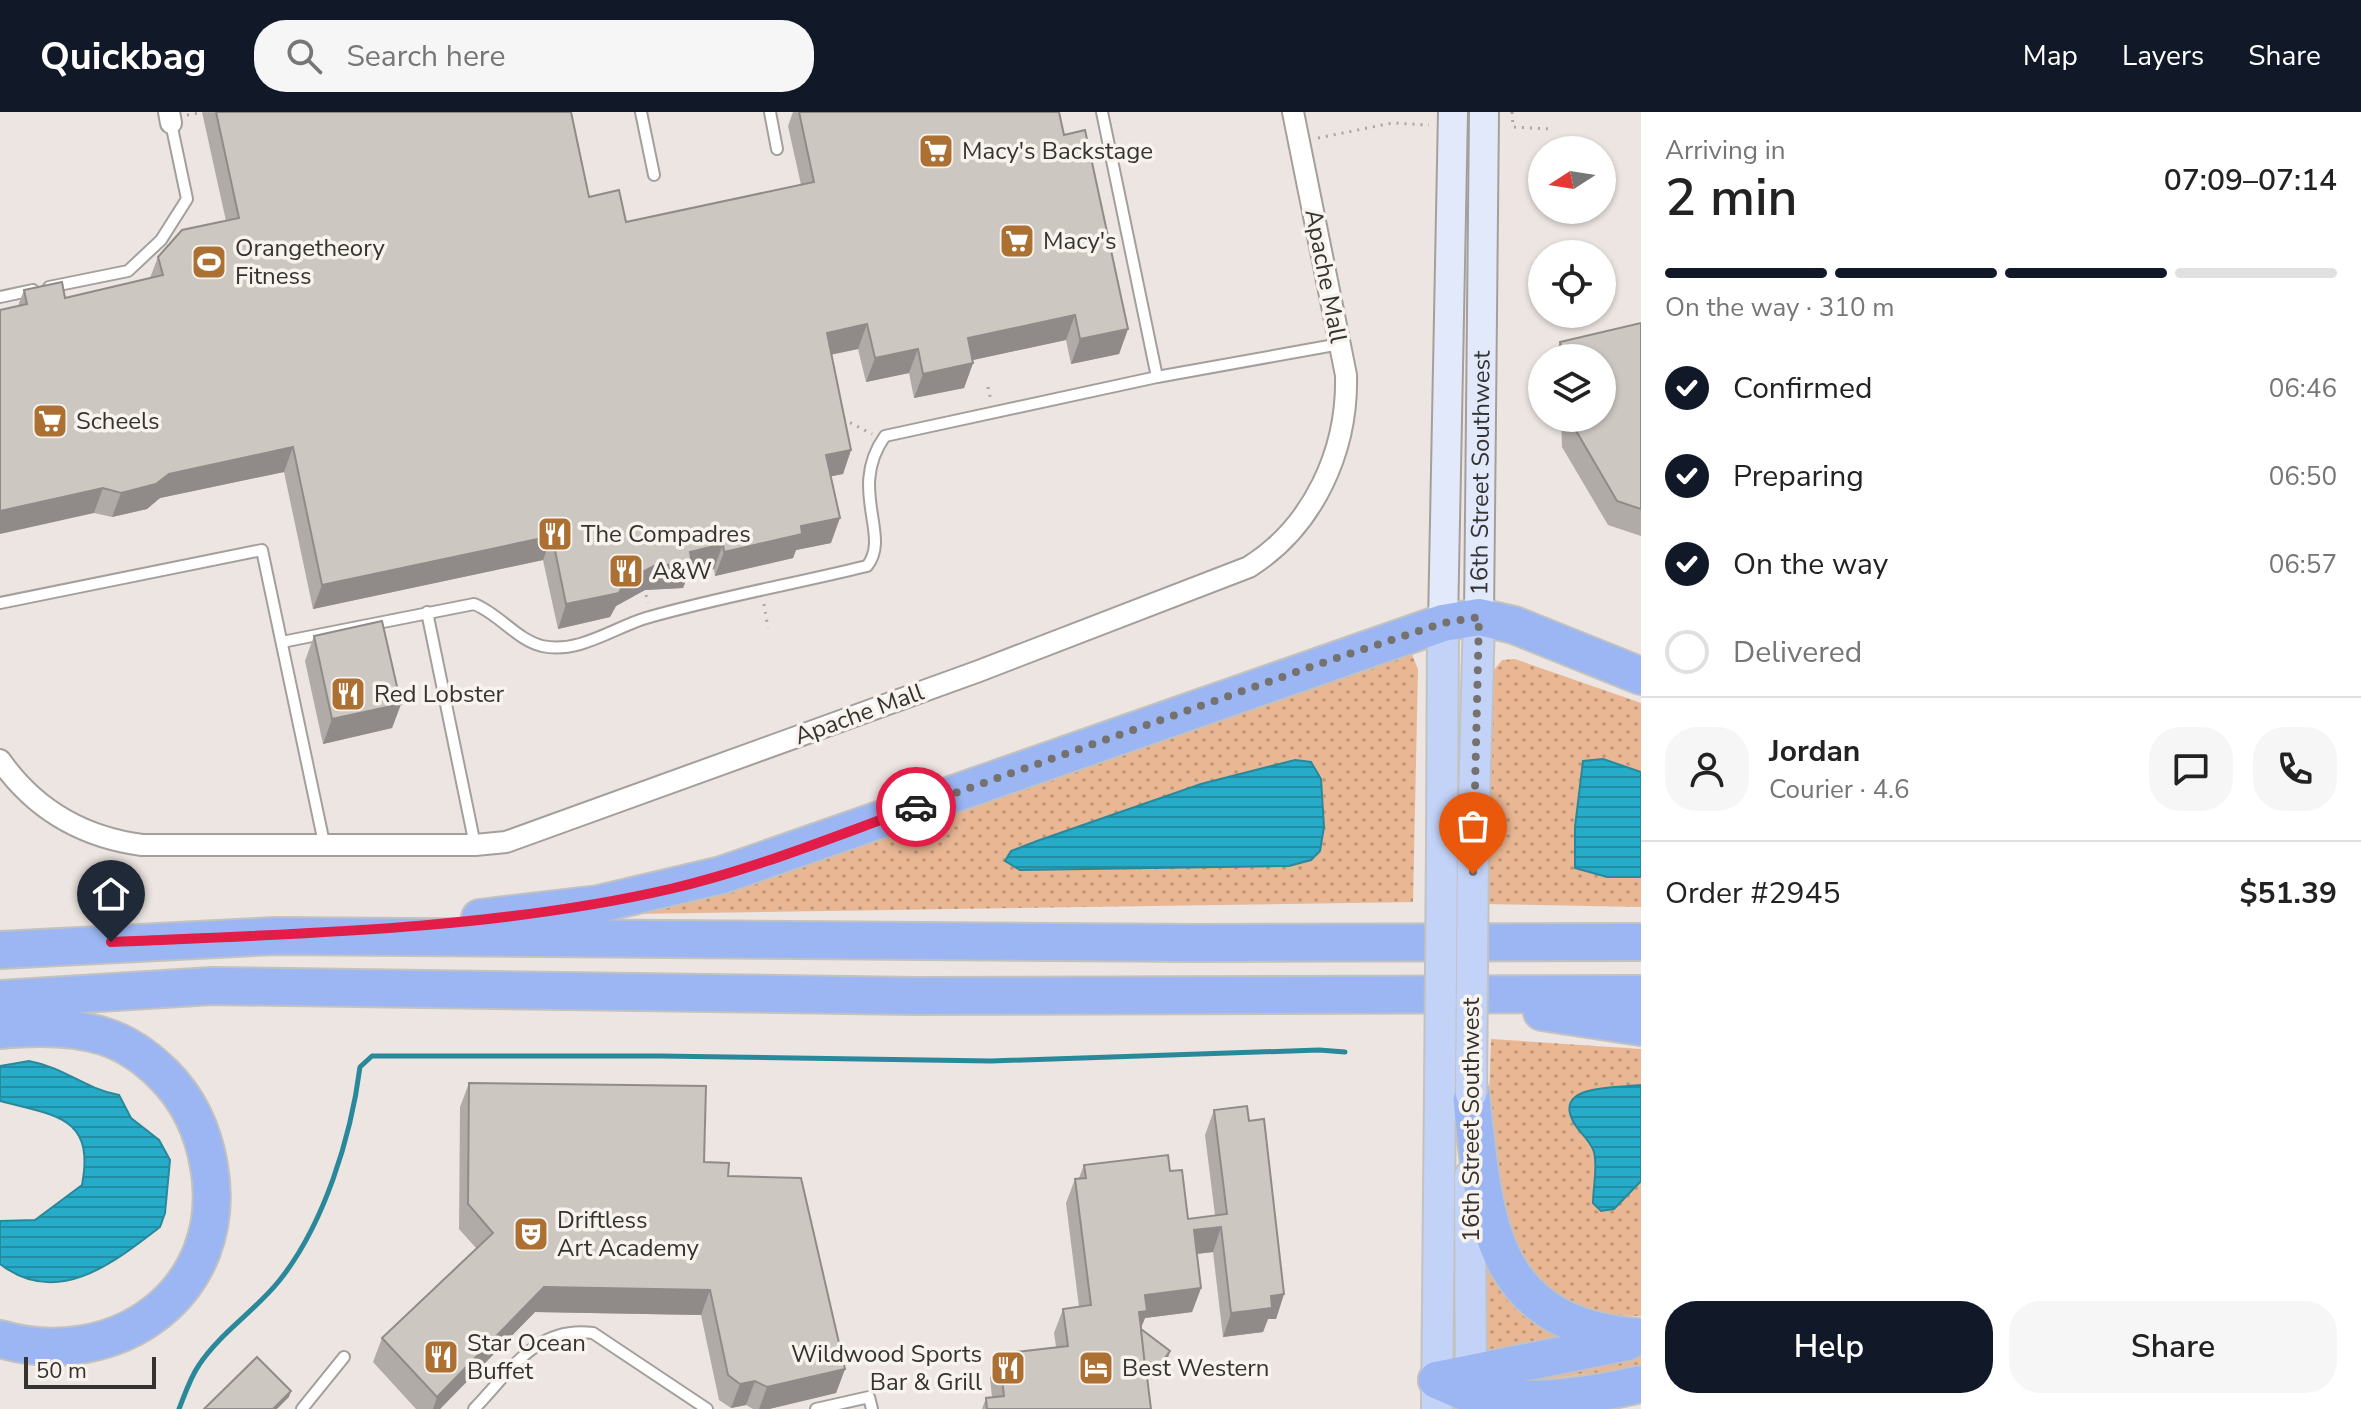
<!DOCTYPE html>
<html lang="en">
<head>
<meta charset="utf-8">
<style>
  body { margin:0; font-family:"Nunito Sans",sans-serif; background:#f6f6f6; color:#222; height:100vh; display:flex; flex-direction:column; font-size:30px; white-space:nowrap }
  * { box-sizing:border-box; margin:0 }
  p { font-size:26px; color:#767676 }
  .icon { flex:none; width:44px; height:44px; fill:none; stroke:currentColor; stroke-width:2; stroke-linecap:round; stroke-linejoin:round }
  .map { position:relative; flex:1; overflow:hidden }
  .panel { display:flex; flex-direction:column; background:#fff; width:720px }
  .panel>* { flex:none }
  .needle { width:52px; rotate:258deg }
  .tools { position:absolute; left:1528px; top:24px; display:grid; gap:16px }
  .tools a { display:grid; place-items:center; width:88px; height:88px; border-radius:50%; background:#fff; box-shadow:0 2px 6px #0004; font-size:40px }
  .scale { position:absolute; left:24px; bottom:20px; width:132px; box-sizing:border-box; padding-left:8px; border:4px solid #353331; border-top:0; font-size:22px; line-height:28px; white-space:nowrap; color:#353331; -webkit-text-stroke:6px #f9f3ee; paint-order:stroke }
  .pin { position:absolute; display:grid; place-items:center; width:68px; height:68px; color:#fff; margin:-82px -34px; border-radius:50% 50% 50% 0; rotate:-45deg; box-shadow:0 0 8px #0007 }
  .pin .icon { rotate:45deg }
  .courier { position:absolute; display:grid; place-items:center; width:80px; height:80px; margin:-40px; border:6px solid #e11d48; border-radius:50%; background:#fff; color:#222; box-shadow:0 2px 10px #0007 }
  .head em { font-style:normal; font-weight:600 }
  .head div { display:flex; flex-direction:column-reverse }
  .head { display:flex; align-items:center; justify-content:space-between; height:136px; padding:0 24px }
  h1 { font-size:52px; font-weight:600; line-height:60px }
  .bar { display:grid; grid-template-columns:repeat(4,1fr); gap:12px 8px; align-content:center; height:96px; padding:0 24px }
  .bar i { height:10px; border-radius:6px; background:#e0e0e0 }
  .bar .on { background:#111827 }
  .bar p { grid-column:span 4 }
  .line { display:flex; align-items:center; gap:20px; padding:0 24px; border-top:2px solid #e0e0e0 }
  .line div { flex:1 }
  .round { display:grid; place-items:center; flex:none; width:84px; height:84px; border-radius:32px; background:#f6f6f6 }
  ol { padding:0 24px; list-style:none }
  li { display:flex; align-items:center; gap:24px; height:88px }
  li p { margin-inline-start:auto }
  li .icon { padding:8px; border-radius:50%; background:#111827; color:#fff; stroke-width:4 }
  li:last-child { color:#767676 }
  li i { width:44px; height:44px; border:4px solid #e0e0e0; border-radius:50% }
  .action { display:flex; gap:16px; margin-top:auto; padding:16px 24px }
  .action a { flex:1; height:92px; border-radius:32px; background:#111827; color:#fff; font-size:32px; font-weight:600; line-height:92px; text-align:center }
  .action a+a { background:#f6f6f6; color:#222 }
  header { display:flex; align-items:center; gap:48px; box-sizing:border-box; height:112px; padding:0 40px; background:#111827; color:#fff }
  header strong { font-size:38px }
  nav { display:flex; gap:44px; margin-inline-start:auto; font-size:28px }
  .search { width:560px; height:72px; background:#f6f6f6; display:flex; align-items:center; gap:20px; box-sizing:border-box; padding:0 28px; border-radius:32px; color:#767676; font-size:30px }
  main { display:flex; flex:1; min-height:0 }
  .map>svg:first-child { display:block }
  .green { fill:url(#green-dots) }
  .water { fill:url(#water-rules); stroke:#2a889b; stroke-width:2 }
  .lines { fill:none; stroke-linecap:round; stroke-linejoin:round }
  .stream { stroke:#2a889b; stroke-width:5 }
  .service-casing { stroke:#a59f9b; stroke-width:14 }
  .minor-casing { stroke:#a59f9b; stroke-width:24 }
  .secondary-casing { stroke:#a59f9b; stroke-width:32 }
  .primary-casing { stroke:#c2c2c1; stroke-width:34 }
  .motorway-casing { stroke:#c2c2c1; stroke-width:40 }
  .path { stroke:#aba6a3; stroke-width:3; stroke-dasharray:2 6; stroke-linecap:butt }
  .service { stroke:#fff; stroke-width:10 }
  .minor { stroke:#fff; stroke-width:20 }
  .secondary { stroke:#e1e9fb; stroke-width:28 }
  .primary { stroke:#c3d3f7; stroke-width:30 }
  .motorway { stroke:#9bb6f2; stroke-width:36 }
  .primary-bridge-casing { stroke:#c2c2c1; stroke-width:34; stroke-linecap:butt }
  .primary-bridge { stroke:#c3d3f7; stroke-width:30 }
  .wall { fill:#b0aba7 }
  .shaded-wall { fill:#908b88 }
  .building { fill:#cdc7c2; stroke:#908b88; stroke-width:2 }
  .done { stroke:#75716f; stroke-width:8; stroke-dasharray:0 14.4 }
  .route { stroke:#e11d48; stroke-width:10 }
  .labels { text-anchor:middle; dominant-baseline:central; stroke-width:7; stroke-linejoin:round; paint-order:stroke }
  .poi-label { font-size:24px; fill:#353331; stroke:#f9f3ee; text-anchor:start }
  .street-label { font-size:24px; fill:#353331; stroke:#f9f3ee }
</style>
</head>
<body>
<header>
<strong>Quickbag</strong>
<div class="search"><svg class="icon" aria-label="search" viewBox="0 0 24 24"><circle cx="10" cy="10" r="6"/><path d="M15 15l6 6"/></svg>Search here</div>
<nav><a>Map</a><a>Layers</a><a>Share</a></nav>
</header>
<main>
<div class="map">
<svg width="1641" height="1297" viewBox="0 0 1641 1297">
  <defs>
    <pattern id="green-dots" width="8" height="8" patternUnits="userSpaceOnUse" patternTransform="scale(2)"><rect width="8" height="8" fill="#e9b794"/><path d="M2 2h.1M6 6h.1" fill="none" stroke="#be9579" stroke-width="1.8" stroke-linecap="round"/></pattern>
    <pattern id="water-rules" width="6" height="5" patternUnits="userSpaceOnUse" patternTransform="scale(2)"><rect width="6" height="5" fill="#26acc8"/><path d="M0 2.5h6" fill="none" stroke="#228da3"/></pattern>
  </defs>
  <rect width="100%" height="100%" fill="#ece5e1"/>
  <!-- green -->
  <g class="green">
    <path d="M1411,540L1418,557L1413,790L631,802Z"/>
    <path d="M1515,547L1641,591V795L1483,792L1491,574L1494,558L1502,548Z"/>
    <path d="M1491,927L1641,937V1204L1596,1203L1556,1184L1530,1162L1502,1115L1489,987Z"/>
    <path d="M1485,1148L1574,1226L1485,1246Z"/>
    <path d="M1641,1244V1256L1528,1269Z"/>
  </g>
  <!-- water -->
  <g class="water">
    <path d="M1603,647L1641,660V765H1607L1575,756V715L1583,649Z"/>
    <path d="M1295,648L1311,650L1321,667L1324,715L1320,739L1311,748L1289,754L1020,758L1005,749L1011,739L1037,729L1201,672Z"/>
    <path d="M29,949C66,956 83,976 119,983L131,1006L159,1028L170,1048L165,1101L160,1115C112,1152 57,1196 0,1152V1109L35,1108L82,1073C95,1004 56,1004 0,989V954Z"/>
    <path d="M1641,973V1069L1614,1097L1601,1099L1593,1091C1593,1075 1598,1056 1594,1040C1590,1027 1578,1020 1573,1009C1553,971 1621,976 1641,973Z"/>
  </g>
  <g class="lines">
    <!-- stream -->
    <path class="stream" d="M179,1297C185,1282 190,1266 199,1253C220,1221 255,1199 279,1169C324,1113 351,1025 360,955L372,944H660L991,949L1319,938L1345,940"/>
    <defs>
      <g id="service">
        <path d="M641,0L654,63"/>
        <path d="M770,0L777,37"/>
        <path d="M1102,0L1157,265"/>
        <path d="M49,175L128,159L161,128L187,87L171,11"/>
        <path d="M0,185L33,178"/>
        <path d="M0,491L262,438L324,731"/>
        <path d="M427,500L475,733"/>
        <path d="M282,530L474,492C498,501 517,528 542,534C579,542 613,516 646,506C719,485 794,472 867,454C892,424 847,377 885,324L1157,265L1340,232"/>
        <path d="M302,1297L344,1245"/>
        <path d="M474,1297C510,1260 536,1213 593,1221L707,1297"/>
        <path d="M816,1297L869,1285L872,1297"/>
      </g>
      <g id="minor">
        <path d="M169,0L171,11"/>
        <path d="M0,648C35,698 82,725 142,733H475L506,730L979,559L1249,455C1314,414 1348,338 1346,263L1293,0"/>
      </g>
      <g id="secondary">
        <path id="s1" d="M1479,505L1484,0"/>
        <path d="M1443,511L1453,0"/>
      </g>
      <g id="primary">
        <path d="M1473,730L1479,505"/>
        <path d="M1442,734L1443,511"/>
        <path d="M1470,1064L1471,1284"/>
        <path d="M1437,1297L1440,979"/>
      </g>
      <g id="motorway">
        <path d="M480,806L599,792L722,763L1443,511L1479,505L1514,513L1641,564"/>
        <path d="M0,838L275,824L1197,831L1641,830"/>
        <path d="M0,887L212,874L915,884L1641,882"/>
        <path d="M1542,900L1641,915"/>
        <path d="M0,918C33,915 71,914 103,924C126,931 147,946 164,963C190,989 203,1019 209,1054C231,1180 116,1261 0,1227"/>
        <path d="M1471,982C1485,1105 1486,1214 1641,1225"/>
        <path d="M1437,1268L1627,1230"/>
        <path d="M1437,1268C1448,1273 1460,1279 1472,1282C1525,1293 1589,1284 1641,1272"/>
      </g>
    </defs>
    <!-- service casing -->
    <use href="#service" class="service-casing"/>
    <!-- minor casing -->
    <use href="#minor" class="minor-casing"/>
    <!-- secondary casing -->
    <use href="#secondary" class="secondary-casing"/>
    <!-- primary casing -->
    <use href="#primary" class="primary-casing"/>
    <!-- motorway casing -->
    <use href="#motorway" class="motorway-casing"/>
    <!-- path -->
    <g class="path">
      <path d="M1512,0L1513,15L1551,17"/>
      <path d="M187,3L199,1"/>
      <path d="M1318,26L1392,11L1429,13"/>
      <path d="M988,275L991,289"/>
      <path d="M843,307L872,322"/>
      <path d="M646,483L648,491"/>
      <path d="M764,492L768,516"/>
    </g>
    <!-- service -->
    <use href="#service" class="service"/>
    <!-- minor -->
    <use href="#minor" class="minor"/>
    <!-- secondary -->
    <use href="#secondary" class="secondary"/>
    <!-- primary -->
    <use href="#primary" class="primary"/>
    <!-- motorway -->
    <use href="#motorway" class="motorway"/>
    <defs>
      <g id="primary-bridge">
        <path d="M1440,979L1442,734"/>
        <path d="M1471,982L1473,730"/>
      </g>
    </defs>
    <!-- primary-bridge casing -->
    <use href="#primary-bridge" class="primary-bridge-casing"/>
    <!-- primary-bridge -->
    <use href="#primary-bridge" class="primary-bridge"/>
  </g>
  <!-- wall -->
  <g class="wall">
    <path d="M202,0H571L589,85L626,110L801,73L788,14L793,0H1059L1064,23L1128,217L1119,242L1071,252L1066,228L973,248V251L964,276L914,286L909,261L866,270L858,237L831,243L851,338L843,362L831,364V431L796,438L793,446L715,464L714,457L688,463L683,476L645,478L616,494L610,505L558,517L543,448L313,497L284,360L160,386L147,397L112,405L94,401L18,194L24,178L65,186L150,166L158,145L226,109Z"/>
    <path d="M1641,211V424L1608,413L1562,335L1561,306H1602V246H1554L1560,230Z"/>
    <path d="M314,524L401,592L392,616L323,632L305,549Z"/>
    <path d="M469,971L704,1050L728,1064L845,1257L836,1281L769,1297H753L746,1293L731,1296L719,1288L701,1203L535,1200L440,1297H416L373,1250L382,1226L476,1136L459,1117L460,995Z"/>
    <path d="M1214,998L1249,1009L1284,1182L1276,1207H1268L1263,1220L1223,1225L1213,1140L1197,1142L1201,1176L1192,1200L1145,1206L1141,1216L1168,1246L1152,1267L1147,1263L1151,1297H982L986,1286L992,1285L990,1266L999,1242L1056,1235L1054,1221L1063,1197L1079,1195L1066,1091L1075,1067L1079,1066L1084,1053L1170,1059L1188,1107L1215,1103L1205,1023Z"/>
  </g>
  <!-- shaded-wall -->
  <g class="shaded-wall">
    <path d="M1075,203L1066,228L959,251L968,226Z"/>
    <path d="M867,212L858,237L818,245L827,221Z"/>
    <path d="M1128,217L1119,242L1071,252L1080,227Z"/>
    <path d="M918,237L909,261L866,270L875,246Z"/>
    <path d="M973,251L964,276L914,286L923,262Z"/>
    <path d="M293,335L284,360L160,386L147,397L112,405L121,381L169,362Z"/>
    <path d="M851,338L843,362L818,367L826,343Z"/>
    <path d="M103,376L94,401L0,422V399Z"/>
    <path d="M840,406L831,431L796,438L793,446L715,464L724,440L801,414Z"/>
    <path d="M552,424L543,448L313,497L322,473Z"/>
    <path d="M723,432L714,457L688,463L683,476L645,478L616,494L610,505L558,517L566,492L625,469L654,454L690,440Z"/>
    <path d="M401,592L392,616L323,632L332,607Z"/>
    <path d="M1221,1115L1213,1140L1186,1143L1194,1118Z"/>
    <path d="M544,1175L710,1178L701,1203L535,1200L440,1297H433L437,1285Z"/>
    <path d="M1201,1176L1192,1200L1145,1206L1138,1223L1132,1218L1145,1183Z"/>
    <path d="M1284,1182L1276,1207H1268L1263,1220L1223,1225L1231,1201L1271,1184Z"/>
    <path d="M1170,1239L1168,1246L1152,1267L1154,1261Z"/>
    <path d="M845,1257L836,1281L769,1297H759L767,1275Z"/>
    <path d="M755,1269L746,1293L731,1296L740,1272Z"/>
    <path d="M291,1279L289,1285L277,1297H273Z"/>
  </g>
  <!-- building -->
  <g class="building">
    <path d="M216,0H571L589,85L619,78L626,110L814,70L799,0H1059L1064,23L1085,18L1128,217L1080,227L1075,203L968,226L973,251L923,262L918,237L875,246L867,212L827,221L851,338L826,343L840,406L801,414L802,422L724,440L723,432L690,440L692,451L654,454L625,469L619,481L566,492L552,424L322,473L293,335L169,362L156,372L121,381L103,376L0,399V198L27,192L24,178L62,170L65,186L163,163L158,145L182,118L239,106Z"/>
    <path d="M1641,211V397L1617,389L1571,310L1570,306H1602V246H1563L1560,230Z"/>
    <path d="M382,509L401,592L332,607L314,524Z"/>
    <path d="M469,971L706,974L704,1050L729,1051L728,1064L801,1066L845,1257L767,1275L755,1269L740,1272L728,1263L710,1178L544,1175L437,1285L382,1226L493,1121L468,1092Z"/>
    <path d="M1247,994L1249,1009L1264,1007L1284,1182L1271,1184L1272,1196L1231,1201L1221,1115L1194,1118L1201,1176L1145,1183L1147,1199L1139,1200L1151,1297H987L986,1286L1004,1284L999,1242L1068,1234L1063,1197L1091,1193L1075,1067L1086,1066L1084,1053L1168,1043L1170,1059L1182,1058L1188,1107L1227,1102L1214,998Z"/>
    <path d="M1141,1217L1170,1239L1154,1261L1145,1254Z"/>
    <path d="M257,1245L291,1279L273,1297H204Z"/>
  </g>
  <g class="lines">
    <!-- done -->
    <path class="done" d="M916,695L1313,554L1443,511L1479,505L1473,762"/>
    <!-- route -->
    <path class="route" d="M111,830C293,822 492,818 670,777C753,758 835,724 916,695"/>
  </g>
  <!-- icons -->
  <defs>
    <symbol id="supermarket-square" viewBox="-11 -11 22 22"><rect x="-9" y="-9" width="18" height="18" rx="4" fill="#ac7033" stroke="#f9f3ee"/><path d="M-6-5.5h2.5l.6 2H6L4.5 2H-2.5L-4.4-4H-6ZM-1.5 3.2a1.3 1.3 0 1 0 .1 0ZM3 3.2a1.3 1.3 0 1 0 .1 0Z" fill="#fff"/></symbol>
    <symbol id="stadium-square" viewBox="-11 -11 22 22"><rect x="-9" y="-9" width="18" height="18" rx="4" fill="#ac7033" stroke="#f9f3ee"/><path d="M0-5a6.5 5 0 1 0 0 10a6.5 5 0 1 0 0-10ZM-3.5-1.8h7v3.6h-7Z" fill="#fff"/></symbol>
    <symbol id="restaurant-square" viewBox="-11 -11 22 22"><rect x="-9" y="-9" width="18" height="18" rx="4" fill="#ac7033" stroke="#f9f3ee"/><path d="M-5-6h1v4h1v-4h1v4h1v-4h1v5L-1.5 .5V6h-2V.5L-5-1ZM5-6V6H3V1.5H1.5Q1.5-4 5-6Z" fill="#fff"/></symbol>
    <symbol id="theatre-square" viewBox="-11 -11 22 22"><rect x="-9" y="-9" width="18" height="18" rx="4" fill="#ac7033" stroke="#f9f3ee"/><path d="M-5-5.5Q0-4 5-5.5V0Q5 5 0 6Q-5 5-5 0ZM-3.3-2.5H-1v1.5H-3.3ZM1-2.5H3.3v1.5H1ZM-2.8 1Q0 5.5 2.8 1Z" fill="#fff"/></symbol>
    <symbol id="hotel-square" viewBox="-11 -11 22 22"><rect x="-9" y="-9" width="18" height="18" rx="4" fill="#ac7033" stroke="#f9f3ee"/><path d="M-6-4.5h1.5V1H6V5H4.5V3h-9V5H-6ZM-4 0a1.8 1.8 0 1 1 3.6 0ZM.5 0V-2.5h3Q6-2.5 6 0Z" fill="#fff"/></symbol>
  </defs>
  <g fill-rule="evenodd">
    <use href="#supermarket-square" x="916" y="19" width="40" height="40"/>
    <use href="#supermarket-square" x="997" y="109" width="40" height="40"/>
    <use href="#stadium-square" x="189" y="130" width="40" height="40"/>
    <use href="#supermarket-square" x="30" y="289" width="40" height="40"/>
    <use href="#restaurant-square" x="535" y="402" width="40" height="40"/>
    <use href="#restaurant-square" x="606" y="439" width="40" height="40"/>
    <use href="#restaurant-square" x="328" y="562" width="40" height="40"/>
    <use href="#theatre-square" x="511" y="1102" width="40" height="40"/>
    <use href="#restaurant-square" x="421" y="1225" width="40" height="40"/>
    <use href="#restaurant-square" x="988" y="1236" width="40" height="40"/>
    <use href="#hotel-square" x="1076" y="1236" width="40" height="40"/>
  </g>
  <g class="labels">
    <!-- poi labels -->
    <g class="poi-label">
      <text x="962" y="39">Macy's Backstage</text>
      <text x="1043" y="129">Macy's</text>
      <text x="235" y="136">Orangetheory<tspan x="235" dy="28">Fitness</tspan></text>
      <text x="76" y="309">Scheels</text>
      <text x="581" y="422">The Compadres</text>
      <text x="652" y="459">A&amp;W</text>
      <text x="374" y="582">Red Lobster</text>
      <text x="557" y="1108">Driftless<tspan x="557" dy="28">Art Academy</tspan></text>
      <text x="467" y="1231">Star Ocean<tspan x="467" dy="28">Buffet</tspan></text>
      <text x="982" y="1242" text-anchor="end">Wildwood Sports<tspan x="982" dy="28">Bar &amp; Grill</tspan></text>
      <text x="1122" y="1256">Best Western</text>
    </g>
    <!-- street labels -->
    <g class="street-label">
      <text transform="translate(1326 164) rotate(79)">Apache Mall</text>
      <text stroke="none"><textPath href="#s1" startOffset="144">16th Street Southwest</textPath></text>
      <text transform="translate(859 602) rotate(-20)">Apache Mall</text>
      <text transform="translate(1471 1008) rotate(-90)">16th Street Southwest</text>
    </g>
  </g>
</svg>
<div class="tools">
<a><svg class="needle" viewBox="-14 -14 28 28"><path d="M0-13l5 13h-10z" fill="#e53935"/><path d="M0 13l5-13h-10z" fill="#767676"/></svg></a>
<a><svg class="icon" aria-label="locate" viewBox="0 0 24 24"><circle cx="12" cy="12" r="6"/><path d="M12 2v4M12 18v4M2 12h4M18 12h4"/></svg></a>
<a><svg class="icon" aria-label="layers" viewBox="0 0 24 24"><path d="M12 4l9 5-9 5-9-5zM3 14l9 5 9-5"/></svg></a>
</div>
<div class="scale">50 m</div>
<div class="pin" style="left:1473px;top:762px;background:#ea580c"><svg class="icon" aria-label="bag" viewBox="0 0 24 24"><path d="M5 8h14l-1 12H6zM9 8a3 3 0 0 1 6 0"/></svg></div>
<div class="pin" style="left:111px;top:830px;background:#1f2937"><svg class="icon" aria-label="home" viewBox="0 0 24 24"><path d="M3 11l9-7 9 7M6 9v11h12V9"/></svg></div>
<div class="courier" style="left:916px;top:695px"><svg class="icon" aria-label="car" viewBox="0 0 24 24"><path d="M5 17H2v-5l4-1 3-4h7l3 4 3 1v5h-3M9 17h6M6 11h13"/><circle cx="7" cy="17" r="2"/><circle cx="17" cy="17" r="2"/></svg></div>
</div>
<section class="panel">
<div class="head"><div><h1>2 min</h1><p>Arriving in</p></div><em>07:09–07:14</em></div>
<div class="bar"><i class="on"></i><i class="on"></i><i class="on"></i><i></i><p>On the way · 310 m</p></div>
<ol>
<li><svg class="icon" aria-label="check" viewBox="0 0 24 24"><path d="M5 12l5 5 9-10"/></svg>Confirmed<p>06:46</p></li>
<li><svg class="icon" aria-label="check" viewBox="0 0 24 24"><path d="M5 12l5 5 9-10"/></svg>Preparing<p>06:50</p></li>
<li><svg class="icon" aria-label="check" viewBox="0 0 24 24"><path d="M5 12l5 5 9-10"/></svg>On the way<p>06:57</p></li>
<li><i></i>Delivered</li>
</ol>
<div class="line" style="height:144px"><a class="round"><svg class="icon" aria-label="person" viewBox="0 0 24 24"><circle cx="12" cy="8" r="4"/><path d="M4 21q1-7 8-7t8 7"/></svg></a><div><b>Jordan</b><p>Courier · 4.6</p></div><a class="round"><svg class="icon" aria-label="chat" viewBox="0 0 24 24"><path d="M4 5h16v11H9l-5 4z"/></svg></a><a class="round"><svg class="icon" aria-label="phone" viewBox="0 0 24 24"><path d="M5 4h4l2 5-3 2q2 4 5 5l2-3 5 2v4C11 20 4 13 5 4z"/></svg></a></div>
<div class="line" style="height:104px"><div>Order #2945</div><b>$51.39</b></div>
<div class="action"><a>Help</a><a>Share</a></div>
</section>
</main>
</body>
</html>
